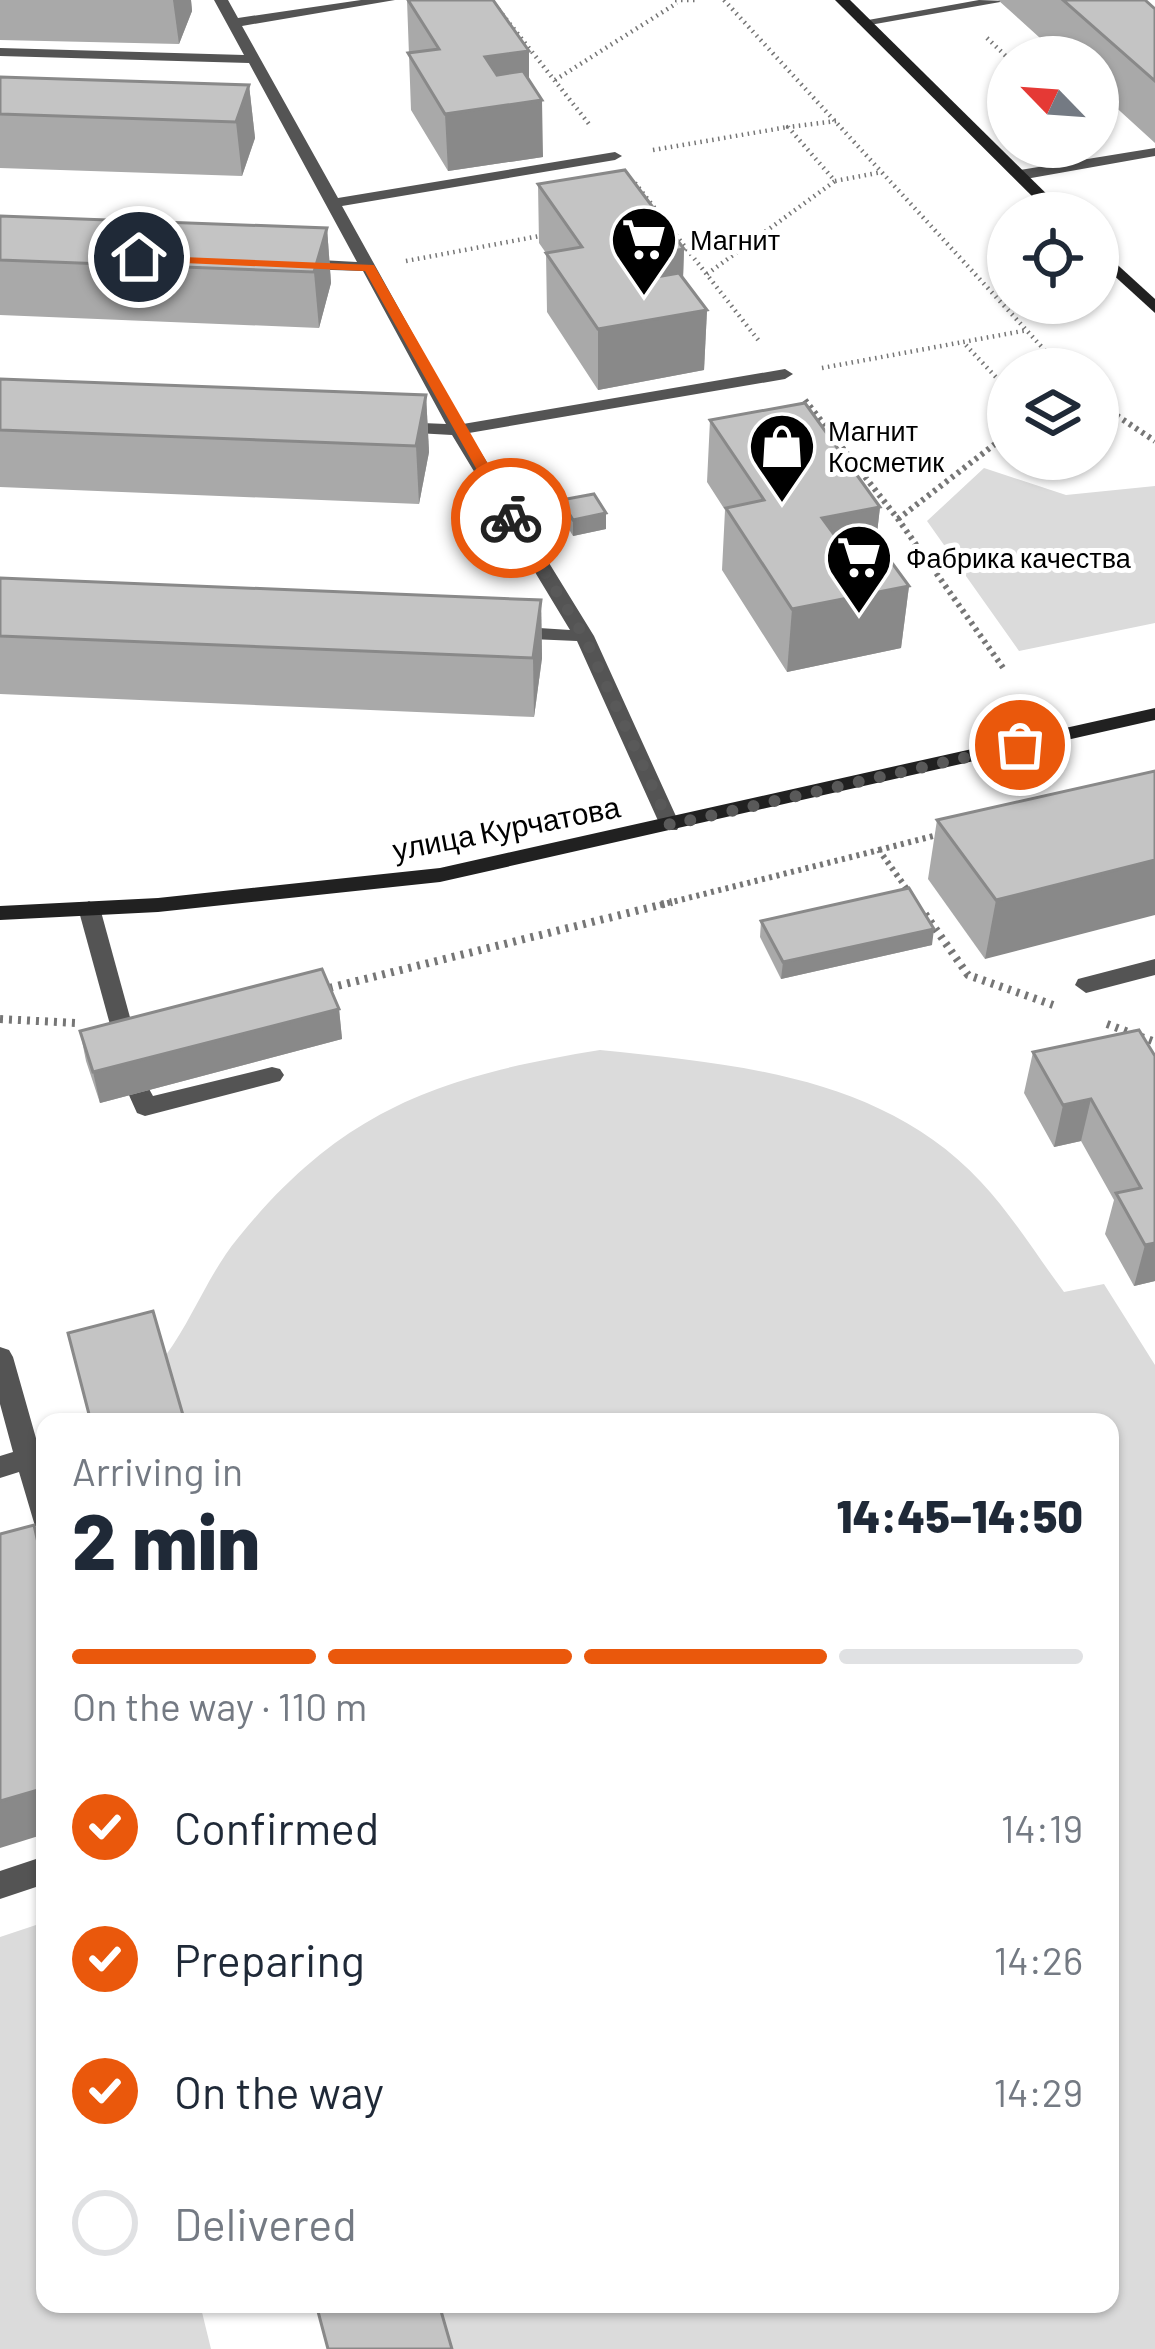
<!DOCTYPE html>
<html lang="en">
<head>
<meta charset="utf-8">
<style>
  body { margin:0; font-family:Barlow,sans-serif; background:#f6f6f7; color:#1f2937; height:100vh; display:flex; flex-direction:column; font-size:45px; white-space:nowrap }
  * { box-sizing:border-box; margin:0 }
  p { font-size:39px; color:#747a83 }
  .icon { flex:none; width:66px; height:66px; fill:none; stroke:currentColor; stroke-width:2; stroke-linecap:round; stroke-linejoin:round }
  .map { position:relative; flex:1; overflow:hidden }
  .details { position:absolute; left:36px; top:1413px; width:1083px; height:900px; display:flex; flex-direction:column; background:#fff; border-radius:24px; box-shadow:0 3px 9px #0004 }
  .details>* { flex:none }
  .needle { width:78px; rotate:295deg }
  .tools { position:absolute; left:987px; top:36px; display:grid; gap:24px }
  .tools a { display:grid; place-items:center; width:132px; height:132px; border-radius:50%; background:#fff; box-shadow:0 3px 9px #0004; font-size:60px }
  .pin { position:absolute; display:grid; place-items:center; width:102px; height:102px; color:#fff; margin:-51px; border:6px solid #fff; border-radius:50%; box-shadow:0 3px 12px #0007 }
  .courier { position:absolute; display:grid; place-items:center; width:120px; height:120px; margin:-60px; border:9px solid #ea580c; border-radius:50%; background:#fff; color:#222; box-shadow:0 3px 15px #0007 }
  .summary em { font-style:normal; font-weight:800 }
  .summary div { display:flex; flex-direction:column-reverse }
  .summary { display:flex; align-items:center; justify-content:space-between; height:204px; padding:0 36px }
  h1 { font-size:78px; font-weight:800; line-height:90px }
  .bar { display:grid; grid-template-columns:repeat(4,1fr); gap:18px 12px; align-content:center; height:144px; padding:0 36px }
  .bar i { height:15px; border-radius:9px; background:#e0e1e3 }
  .bar .current { background:#ea580c }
  .bar p { grid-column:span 4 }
  ol { padding:0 36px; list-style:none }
  li { display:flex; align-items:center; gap:36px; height:132px }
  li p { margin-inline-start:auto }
  li .icon { padding:12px; border-radius:50%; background:#ea580c; color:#fff; stroke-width:4 }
  li:last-child { color:#747a83 }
  li i { width:66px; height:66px; border:6px solid #e0e1e3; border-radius:50% }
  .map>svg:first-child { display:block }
  .green { fill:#dbdbdb }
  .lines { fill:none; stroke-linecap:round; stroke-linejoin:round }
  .path-far2 { stroke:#767676; stroke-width:4.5; stroke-dasharray:1.5 4.5; stroke-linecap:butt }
  .path-far1 { stroke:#767676; stroke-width:6; stroke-dasharray:3 4.5; stroke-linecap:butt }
  .path { stroke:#767676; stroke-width:8; stroke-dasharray:3 6; stroke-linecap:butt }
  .lane { fill:#545454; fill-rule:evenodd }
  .secondary { fill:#212121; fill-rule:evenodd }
  .wall { fill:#a9a9a9 }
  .shaded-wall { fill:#898989 }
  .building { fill:#c4c4c4; stroke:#898989; stroke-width:3 }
  .route { fill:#ea580c }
  .done { stroke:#595959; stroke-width:12; stroke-dasharray:0 21.6 }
  .labels { text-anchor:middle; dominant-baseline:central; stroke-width:10; stroke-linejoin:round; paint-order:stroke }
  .far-poi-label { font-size:27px; fill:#000; stroke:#fff; text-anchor:start }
  .street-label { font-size:30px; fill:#000; stroke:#fff }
</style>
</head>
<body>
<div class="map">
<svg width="1155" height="2349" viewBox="0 0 1155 2349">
  <rect width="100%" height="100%" fill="#fff"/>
  <!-- green -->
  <g class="green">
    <path d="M984,468L1066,495L1155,486V623L1019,651L927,521Z"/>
    <path d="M600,1050C734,1064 883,1076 981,1182C1012,1215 1037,1256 1064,1292L1104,1284L1155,1365V2349H329L317,2304H1110V1422H92C116,1401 148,1380 166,1355C193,1318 209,1273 238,1238C343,1108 441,1076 600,1050Z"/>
    <path d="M45,1922V2304H200L211,2349H0V1937Z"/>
  </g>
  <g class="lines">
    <!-- path-far2 -->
    <g class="path-far2">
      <path d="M491,0L589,124"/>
      <path d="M675,0H696"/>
      <path d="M724,0L1062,369"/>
      <path d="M987,38L1008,58"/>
      <path d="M555,80L677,3"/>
      <path d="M836,121L788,127L835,181L882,172"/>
      <path d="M653,150L788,127"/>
      <path d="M635,183L759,341"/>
      <path d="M406,261L545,235"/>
      <path d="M707,274L835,181"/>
      <path d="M822,368L963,342"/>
      <path d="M1008,390L963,342L1028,330"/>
    </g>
    <!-- path-far1 -->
    <g class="path-far1">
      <path d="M805,400L898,519L1004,669"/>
      <path d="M1098,403L1155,441"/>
      <path d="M898,519L1008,434"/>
      <path d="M879,850L945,833"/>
      <path d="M660,905L879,850L909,892"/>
    </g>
    <!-- path -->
    <g class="path">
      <path d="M925,914L968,975L1053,1005"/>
      <path d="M321,990L672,902"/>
      <path d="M0,1019L76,1023"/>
      <path d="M1107,1024L1155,1042"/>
    </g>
    <!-- lane -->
    <g class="lane">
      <path d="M214,0H228L238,18L361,0H395L242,26L338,198L615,152L622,156L615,160L342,206L463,424L785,369L793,374L785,379L469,433L594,636L680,825L677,830H663L660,825L577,641L508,638L498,632L508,626L570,630L452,435L398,432L389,427L398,422L446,424L363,271L302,269L294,264L302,259L357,262L249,63L0,56V48L244,55Z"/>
      <path d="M979,0L1006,1L864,26L857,22Z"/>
      <path d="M1155,148V156L1020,180L1012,175L1020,170Z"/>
      <path d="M89,901L100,908L139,1050L128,1058L117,1050L78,908Z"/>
      <path d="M1155,959V975L1086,993L1075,985L1078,979Z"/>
      <path d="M272,1067L280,1069L284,1075L280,1081L145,1116L137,1113L128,1093L140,1084L148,1087L153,1096Z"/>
      <path d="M0,1347L9,1350L13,1357L45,1470V1530L35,1526L19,1472L0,1478V1456L13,1452L0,1404Z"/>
      <path d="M45,1856V1884L0,1899V1871Z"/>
    </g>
    <!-- secondary -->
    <g class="secondary">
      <path d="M835,0H850L1066,213H1049Z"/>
      <path d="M1098,247L1155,299V313L1098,261Z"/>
      <path d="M1155,708V720L440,882L158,912L0,920V906L158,898L440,868Z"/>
    </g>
  </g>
  <!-- wall -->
  <g class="wall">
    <path d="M0,0H191L192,11L179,44L0,40Z"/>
    <path d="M407,0L529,51V80L543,157L448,171L411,110Z"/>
    <path d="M998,0H1145L1155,9V143L1098,91V57H1061Z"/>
    <path d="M0,77L249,85L255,138L242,176L0,168Z"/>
    <path d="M538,184L684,249L683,278L707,310L704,370L598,390L547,312L546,253L539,243Z"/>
    <path d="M0,216L327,228L331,283L319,328L0,315Z"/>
    <path d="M0,379L426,395L429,452L419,504L0,487Z"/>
    <path d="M710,420L880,507L876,541L909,586L901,648L787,672L722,570L725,510L707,482Z"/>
    <path d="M561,500L606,513V529L573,536L561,516Z"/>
    <path d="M0,578L541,600L542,658L534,717L0,694Z"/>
    <path d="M1155,771L985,959L928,879L937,820Z"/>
    <path d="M761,921L932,945L781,979L760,937Z"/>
    <path d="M339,1009L342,1039L100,1103L86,1061L80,1031Z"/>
    <path d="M1033,1052L1155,1056V1281L1134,1286L1105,1234L1114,1200L1081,1141L1054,1147L1024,1093Z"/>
  </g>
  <!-- shaded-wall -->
  <g class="shaded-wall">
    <path d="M173,0H191L192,11L179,44Z"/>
    <path d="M529,51V102L542,100L543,157L448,171L445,114L485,57Z"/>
    <path d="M249,85L255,138L242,176L236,122Z"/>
    <path d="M327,228L331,283L319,328L314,272Z"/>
    <path d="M684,249L682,308L634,317L635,257Z"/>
    <path d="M707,310L704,370L598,390V329Z"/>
    <path d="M426,395L429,452L419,504L416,446Z"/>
    <path d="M880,507L873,569L816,580L822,518Z"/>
    <path d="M606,513V529L573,536V520Z"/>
    <path d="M909,586L901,648L787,672L792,609Z"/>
    <path d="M541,600L542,658L534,717L533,658Z"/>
    <path d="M1155,860V915L985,959L996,900Z"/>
    <path d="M934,929L932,945L781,979L783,962Z"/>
    <path d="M339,1009L342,1039L100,1103L93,1072Z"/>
    <path d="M1091,1099L1081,1141L1054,1147L1063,1105Z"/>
    <path d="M1155,1243V1281L1134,1286L1145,1245Z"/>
    <path d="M45,1788V1834L0,1848V1801Z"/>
  </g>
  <!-- building -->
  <g class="building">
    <path d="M408,0H493L529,51L485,57L497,75L523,71L542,100L445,114L408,53L439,49Z"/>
    <path d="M1063,0H1145L1155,9V81Z"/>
    <path d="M0,77L249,85L236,122L0,114Z"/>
    <path d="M625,170L684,249L635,257L650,278L679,273L707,310L598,329L546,253L582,247L538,184Z"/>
    <path d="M0,216L327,228L314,272L0,260Z"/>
    <path d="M0,379L426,395L416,446L0,430Z"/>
    <path d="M805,403L880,507L822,518L841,544L873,537L909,586L792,609L726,508L764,500L710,420Z"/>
    <path d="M594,494L606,513L573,520L561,500Z"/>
    <path d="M0,578L541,600L533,658L0,636Z"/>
    <path d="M1155,771V860L996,900L937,820Z"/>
    <path d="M909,888L934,929L783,962L761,921Z"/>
    <path d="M322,969L339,1009L93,1072L80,1031Z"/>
    <path d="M1139,1030L1155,1056V1243L1145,1245L1116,1193L1141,1188L1091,1099L1063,1105L1033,1052Z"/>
    <path d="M153,1311L185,1422H91L68,1333Z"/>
    <path d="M34,1525L45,1574V1788L0,1801V1534Z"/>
    <path d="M316,2304H439L452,2349H328Z"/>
  </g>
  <!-- route -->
  <path class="route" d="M134,255L374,265L519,518L511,522L504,518L365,271L139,261Z"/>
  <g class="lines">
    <!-- done -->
    <path class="done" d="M511,518L584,636L670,825L1020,745"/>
  </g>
  <!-- icons -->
  <defs>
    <symbol id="supermarket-pin" viewBox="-11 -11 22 30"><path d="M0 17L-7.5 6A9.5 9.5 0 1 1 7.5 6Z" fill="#000" stroke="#fff"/><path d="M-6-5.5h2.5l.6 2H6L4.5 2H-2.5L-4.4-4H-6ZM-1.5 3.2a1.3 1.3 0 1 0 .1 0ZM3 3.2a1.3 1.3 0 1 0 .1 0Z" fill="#fff"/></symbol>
    <symbol id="shop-pin" viewBox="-11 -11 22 30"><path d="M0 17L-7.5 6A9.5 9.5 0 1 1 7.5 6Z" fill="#000" stroke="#fff"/><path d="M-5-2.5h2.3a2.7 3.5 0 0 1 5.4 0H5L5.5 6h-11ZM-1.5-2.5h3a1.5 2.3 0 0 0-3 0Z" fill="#fff"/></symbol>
  </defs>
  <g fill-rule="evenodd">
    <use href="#supermarket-pin" x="606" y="201" width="76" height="104"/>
    <use href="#shop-pin" x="744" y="408" width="76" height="104"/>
    <use href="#supermarket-pin" x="821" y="519" width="76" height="104"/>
  </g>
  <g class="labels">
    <!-- far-poi labels -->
    <g class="far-poi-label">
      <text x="690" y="239">Магнит</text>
      <text x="828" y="430">Магнит<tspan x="828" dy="31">Косметик</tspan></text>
      <text x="906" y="557">Фабрика качества</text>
    </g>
    <!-- street labels -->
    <g class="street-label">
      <text transform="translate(506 827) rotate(-11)">улица Курчатова</text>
    </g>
  </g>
</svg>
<div class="tools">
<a><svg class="needle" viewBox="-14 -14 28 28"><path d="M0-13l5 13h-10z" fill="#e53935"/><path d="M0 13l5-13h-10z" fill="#747a83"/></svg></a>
<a><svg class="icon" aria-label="locate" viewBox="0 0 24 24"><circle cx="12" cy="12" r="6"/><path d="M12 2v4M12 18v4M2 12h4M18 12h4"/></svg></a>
<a><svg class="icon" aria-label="layers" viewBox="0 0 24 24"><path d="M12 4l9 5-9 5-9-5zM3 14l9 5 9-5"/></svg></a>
</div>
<div class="pin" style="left:1020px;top:745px;background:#ea580c"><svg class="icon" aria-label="bag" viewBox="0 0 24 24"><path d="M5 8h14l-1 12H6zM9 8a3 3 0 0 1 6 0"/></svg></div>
<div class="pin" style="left:139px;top:257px;background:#1f2937"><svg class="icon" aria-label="home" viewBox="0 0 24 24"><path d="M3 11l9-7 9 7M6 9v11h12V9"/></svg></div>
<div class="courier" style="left:511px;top:518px"><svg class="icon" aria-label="bike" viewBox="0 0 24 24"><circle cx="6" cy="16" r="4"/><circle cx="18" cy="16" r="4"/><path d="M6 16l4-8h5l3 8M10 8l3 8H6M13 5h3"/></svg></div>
<section class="details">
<div class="summary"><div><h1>2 min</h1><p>Arriving in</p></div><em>14:45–14:50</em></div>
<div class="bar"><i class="current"></i><i class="current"></i><i class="current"></i><i></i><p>On the way · 110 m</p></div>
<ol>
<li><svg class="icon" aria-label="check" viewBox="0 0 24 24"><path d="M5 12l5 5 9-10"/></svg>Confirmed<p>14:19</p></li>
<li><svg class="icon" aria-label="check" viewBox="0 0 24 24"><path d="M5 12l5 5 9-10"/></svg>Preparing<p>14:26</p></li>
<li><svg class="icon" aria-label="check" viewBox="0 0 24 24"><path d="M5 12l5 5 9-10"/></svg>On the way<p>14:29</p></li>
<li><i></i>Delivered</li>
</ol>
</section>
</div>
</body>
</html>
